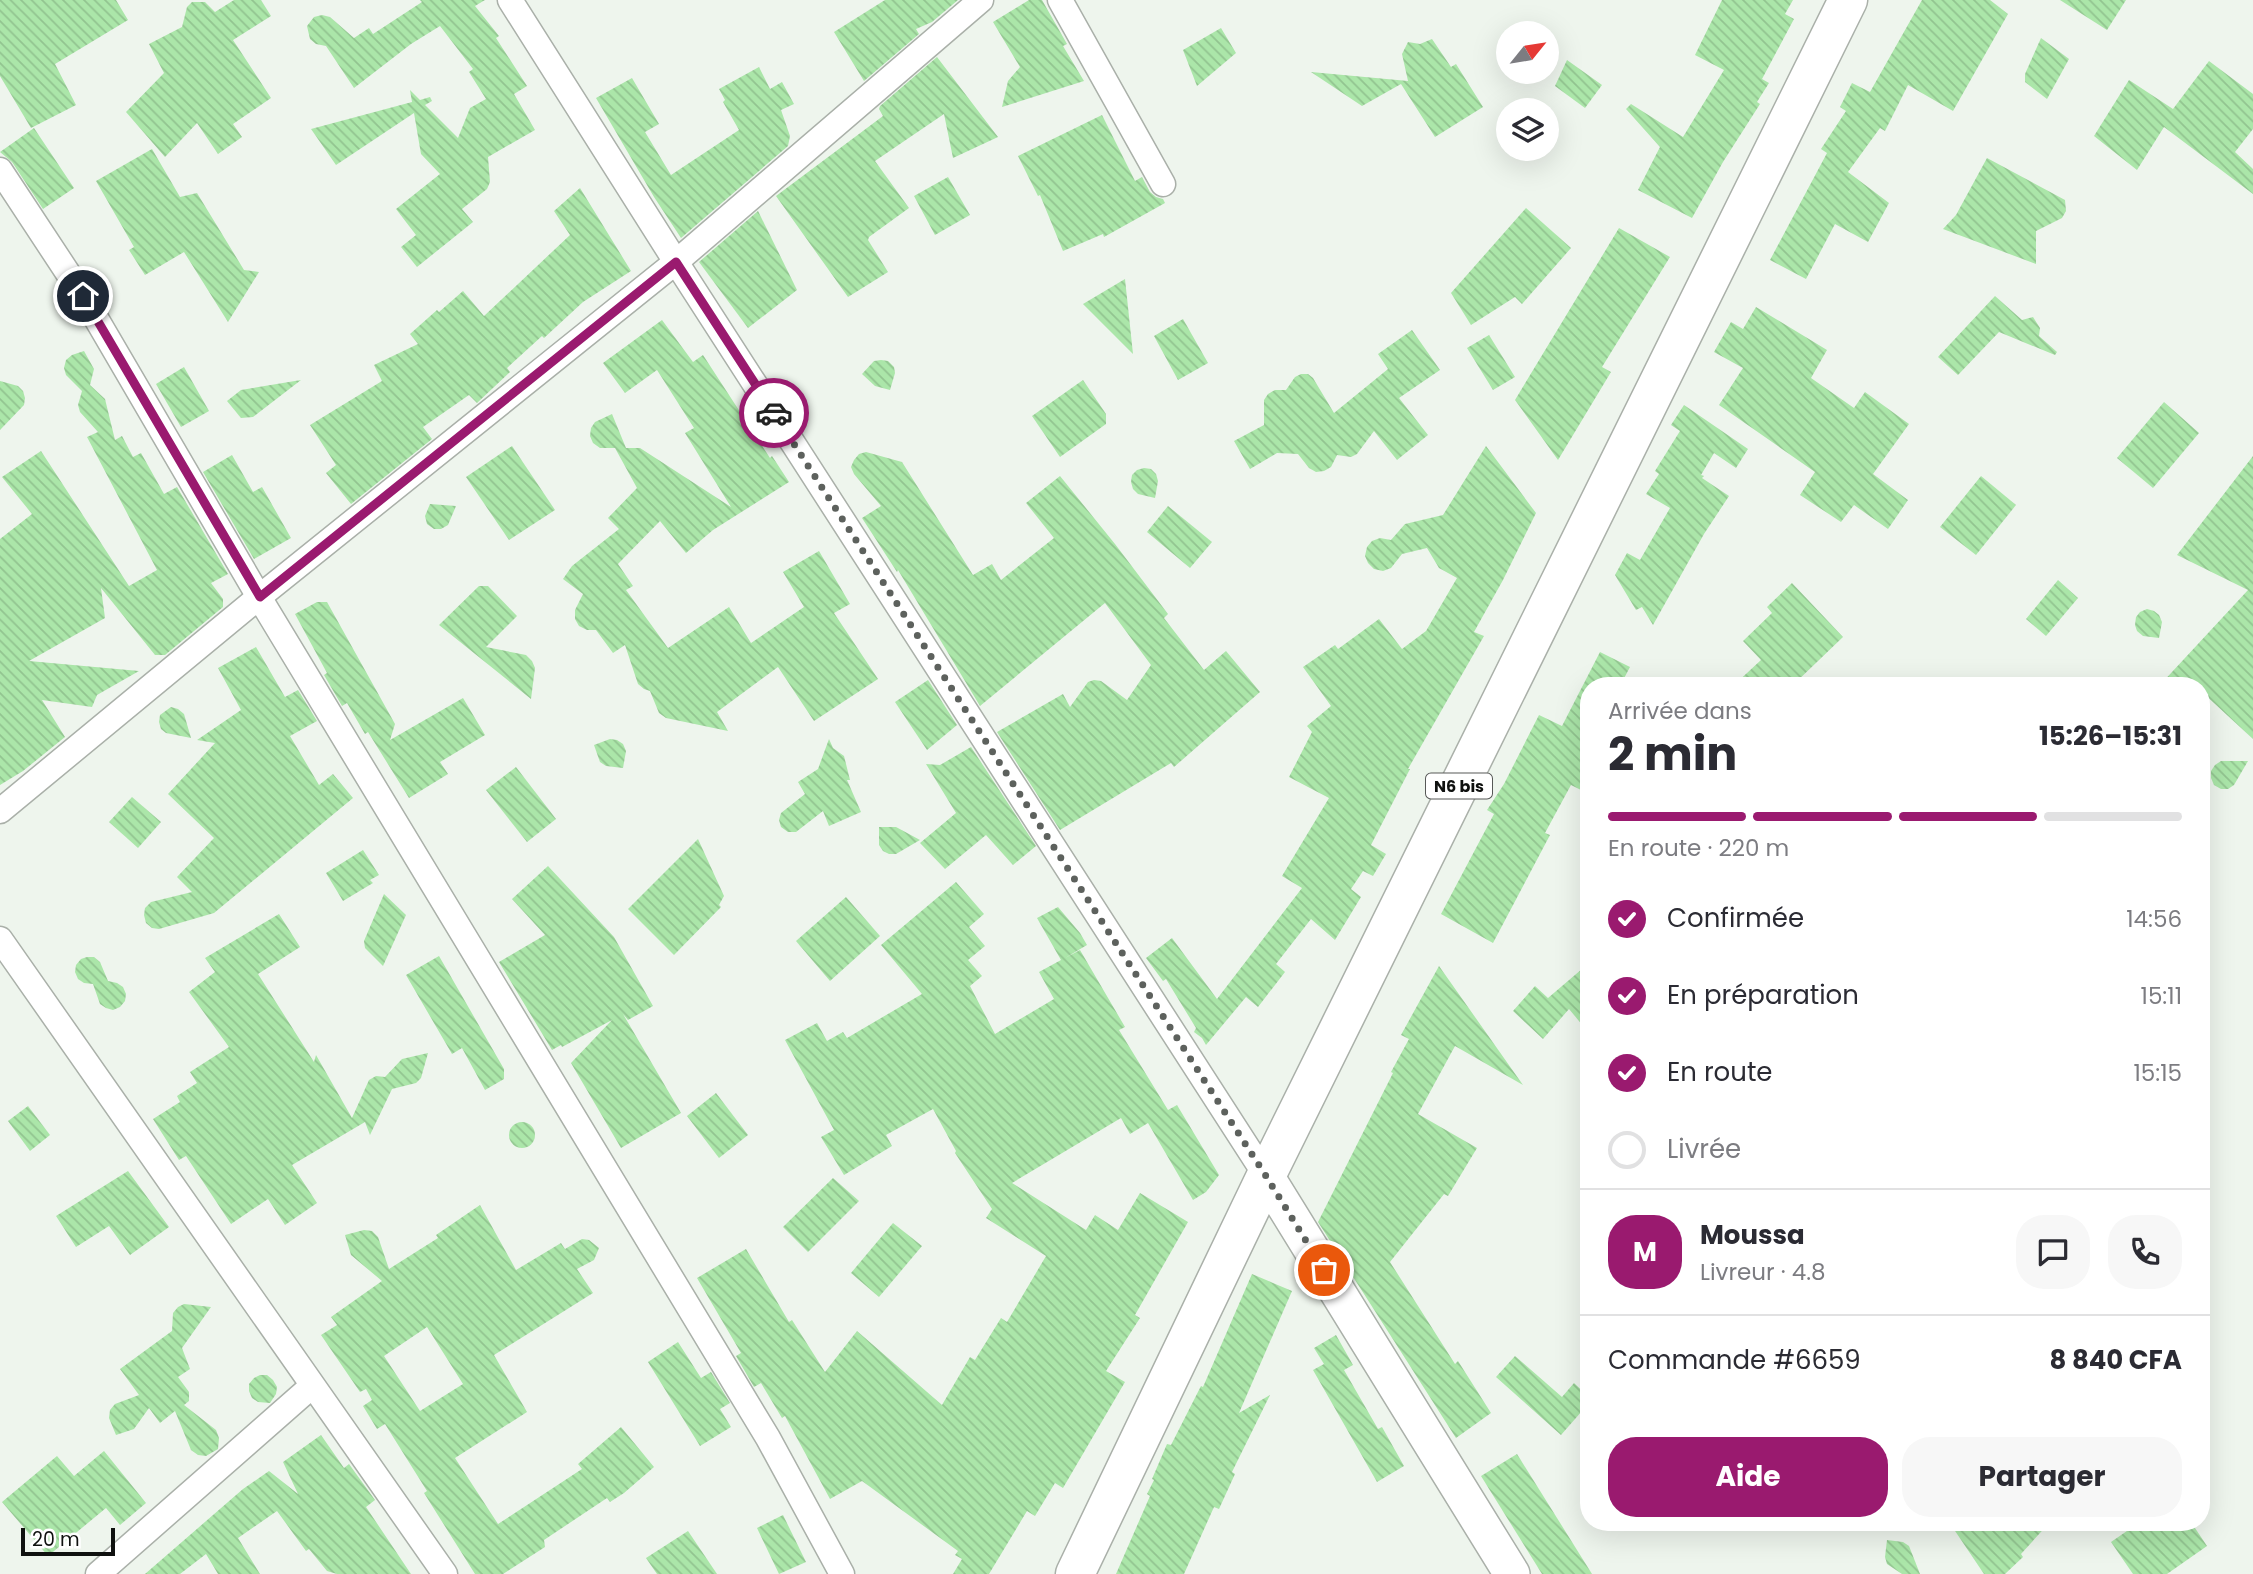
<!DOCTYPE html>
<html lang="fr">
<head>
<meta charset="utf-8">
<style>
  body { margin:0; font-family:Poppins,sans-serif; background:#f7f7f7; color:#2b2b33; height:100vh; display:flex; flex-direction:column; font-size:26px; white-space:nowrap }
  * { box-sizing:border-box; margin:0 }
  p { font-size:23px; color:#7c7c81 }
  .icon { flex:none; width:38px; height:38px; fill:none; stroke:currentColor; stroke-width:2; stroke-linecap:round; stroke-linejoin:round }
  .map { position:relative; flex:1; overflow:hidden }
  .panel { position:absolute; left:1580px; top:677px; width:630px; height:854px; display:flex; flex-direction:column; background:#fff; border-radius:28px; box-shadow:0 7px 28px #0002 }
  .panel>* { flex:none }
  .needle { width:46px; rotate:60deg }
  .tools { position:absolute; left:1496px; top:21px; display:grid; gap:14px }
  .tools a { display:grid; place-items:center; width:63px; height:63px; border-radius:50%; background:#fff; box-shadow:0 7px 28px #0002; font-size:35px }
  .scale { position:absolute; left:21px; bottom:18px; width:94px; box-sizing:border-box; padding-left:7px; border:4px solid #0f110f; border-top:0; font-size:19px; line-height:24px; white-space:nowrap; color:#0f110f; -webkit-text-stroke:5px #fff; paint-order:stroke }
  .pin { position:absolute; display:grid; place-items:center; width:60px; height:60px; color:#fff; margin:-30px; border:4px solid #fff; border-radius:50%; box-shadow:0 2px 7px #0007 }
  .courier { position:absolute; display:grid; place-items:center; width:70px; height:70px; margin:-35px; border:5px solid #9a1a6f; border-radius:50%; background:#fff; color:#222; box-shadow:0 2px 9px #0007 }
  .summary em { font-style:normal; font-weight:700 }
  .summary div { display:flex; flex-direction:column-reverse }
  .summary { display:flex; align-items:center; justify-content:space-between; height:119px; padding:0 28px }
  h1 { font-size:46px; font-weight:700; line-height:52px }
  .bar { display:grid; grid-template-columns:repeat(4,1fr); gap:10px 7px; align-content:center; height:84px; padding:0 28px }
  .bar i { height:9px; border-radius:5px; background:#e1e1e2 }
  .bar .active { background:#9a1a6f }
  .bar p { grid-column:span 4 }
  .line { display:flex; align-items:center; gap:18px; padding:0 28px; border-top:2px solid #e1e1e2 }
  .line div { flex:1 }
  .round { display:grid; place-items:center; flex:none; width:74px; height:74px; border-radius:28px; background:#f7f7f7 }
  ol { padding:0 28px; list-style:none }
  li { display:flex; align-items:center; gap:21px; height:77px }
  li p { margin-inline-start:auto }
  li .icon { padding:7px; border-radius:50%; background:#9a1a6f; color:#fff; stroke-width:4 }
  li:last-child { color:#7c7c81 }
  li i { width:38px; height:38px; border:4px solid #e1e1e2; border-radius:50% }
  .primary-button { display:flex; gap:14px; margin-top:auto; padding:14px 28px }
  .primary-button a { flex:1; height:80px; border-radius:28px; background:#9a1a6f; color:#fff; font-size:28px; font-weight:700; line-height:80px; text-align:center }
  .primary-button a+a { background:#f7f7f7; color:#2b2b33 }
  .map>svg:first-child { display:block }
  .building { fill:url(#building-back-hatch); fill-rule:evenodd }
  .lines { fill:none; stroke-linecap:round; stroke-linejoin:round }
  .minor-casing { stroke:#aab0a9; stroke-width:27 }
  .secondary-casing { stroke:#aab0a9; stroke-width:38 }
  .trunk-casing { stroke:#aab0a9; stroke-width:41 }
  .minor { stroke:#fff; stroke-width:24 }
  .secondary { stroke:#fff; stroke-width:35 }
  .trunk { stroke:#fff; stroke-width:38 }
  .done { stroke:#5d615d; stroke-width:7; stroke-dasharray:0 12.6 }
  .route { stroke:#9a1a6f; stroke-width:9 }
  .labels { text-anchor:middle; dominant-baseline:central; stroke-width:6; stroke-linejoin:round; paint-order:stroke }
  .shield { fill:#fff; stroke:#575857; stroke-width:2 }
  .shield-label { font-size:16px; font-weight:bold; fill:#0f110f }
</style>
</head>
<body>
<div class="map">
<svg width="2253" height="1574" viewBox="0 0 2253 1574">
  <defs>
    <pattern id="building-back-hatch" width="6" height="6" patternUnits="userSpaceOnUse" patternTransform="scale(1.75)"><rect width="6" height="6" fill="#abe6a9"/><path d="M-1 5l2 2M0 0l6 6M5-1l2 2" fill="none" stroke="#92c490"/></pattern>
  </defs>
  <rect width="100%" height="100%" fill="#eef5ed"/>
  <!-- building -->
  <g class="building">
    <path d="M0,0H116L128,20L55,64L76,105L31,128L0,76Z"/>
    <path d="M234,0H261L271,16L233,40L271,98L233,124L242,137L218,154L197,123L165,157L126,112L164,73L149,44L182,27L187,7L192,2H205L215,12Z"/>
    <path d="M420,0H485L475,6L499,36L496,38L527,86L514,94L535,130L488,157L490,182L487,189L462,209L473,222L417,267L401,247L416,235L396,209L440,174L421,154L414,113L336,165L311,129L412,102L410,90L420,100L430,97L432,101L425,105L458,138L470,108L486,99L469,72L473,69L440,26L411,44L354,88L326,46L316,44L310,39L307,26L314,17L322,15L330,17L354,38L369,28L373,34L422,2Z"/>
    <path d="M885,0H958L932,22L916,29L919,34L864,81L834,32Z"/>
    <path d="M1029,0H1042L1067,44L1063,46L1084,81L1002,107L1008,81L1020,67L993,22Z"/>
    <path d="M1722,0H1793L1785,14L1794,19L1762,79L1769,83L1757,102L1760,104L1723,162L1692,218L1638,190L1660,147L1626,109L1631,104L1683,137L1724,70L1695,55Z"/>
    <path d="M1922,0H1990L2008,14L1953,111L1908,85L1885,131L1880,128L1848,172L1889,203L1868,242L1835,224L1806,279L1770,260L1827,153L1821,149L1846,111L1840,107L1852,83L1870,92Z"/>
    <path d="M2060,0H2126L2107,30Z"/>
    <path d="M1221,28L1236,53L1197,86L1183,50Z"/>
    <path d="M2041,38L2069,59L2047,99L2025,82V74Z"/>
    <path d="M1432,39L1451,67L1456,64L1483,107L1435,137L1401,84L1362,106L1311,72L1408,81L1402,54L1408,42L1420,44Z"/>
    <path d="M937,57L998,137L953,158L944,114L875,161L909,208L869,237L868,240L888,272L848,297L776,196L883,116L879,109L880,106Z"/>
    <path d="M1567,60L1602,85L1585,108L1555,86Z"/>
    <path d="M2209,61L2253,94V129L2235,152L2253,169V194L2164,127L2137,170L2094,136L2129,80L2173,109Z"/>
    <path d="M759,67L770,89L782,82L794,104L781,110L790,136L788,146L681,238L654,197L596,98L632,78L659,124L645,132L671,175L739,130L723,102L725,100L719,89Z"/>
    <path d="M1102,115L1135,181L1142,177L1150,192L1156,197L1163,199L1165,203L1104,237L1103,234L1063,251L1040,195L1038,196L1018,156Z"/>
    <path d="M34,128L74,188L43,209L12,162L0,152Z"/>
    <path d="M152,149L180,197L197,193L244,270L259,272L228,322L184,252L145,275L129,250L134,247L96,181Z"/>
    <path d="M1987,158L2065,200L2066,211L2062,218L2036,231V264L1943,229L1956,215Z"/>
    <path d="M948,177L970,215L935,235L914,196Z"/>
    <path d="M580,188L631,271L583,302L544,338L542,336L507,368L510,372L477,403L469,395L423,427L432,439L351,504L326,473L336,465L310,425L382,381L374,365L418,344L410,334L437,310L439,312L463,291L484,316L570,235L554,211Z"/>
    <path d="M1526,208L1571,248L1522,304L1515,297L1471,325L1451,293Z"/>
    <path d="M758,211L797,290L748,328L699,262Z"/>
    <path d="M1619,228L1670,257L1602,367L1611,372L1558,460L1515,400Z"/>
    <path d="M1125,279L1133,354L1083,304Z"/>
    <path d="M1995,296L2022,320L2033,317L2040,328L2039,336L2057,352L2055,355L1999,332L1958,375L1938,357Z"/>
    <path d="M1756,307L1827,350L1811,378L1854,408L1865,392L1909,424L1873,474L1908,500L1888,529L1854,505L1841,522L1800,495L1815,472L1719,405L1743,368L1714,352L1731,322L1743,329Z"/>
    <path d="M1183,319L1208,363L1178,380L1154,336Z"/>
    <path d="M662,320L693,362L703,355L770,458L772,456L789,482L713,530L686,553L660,521L618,564L633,586L626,590L668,648L729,607L751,643L804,607L783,572L819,551L850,604L834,613L878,679L814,721L778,667L717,712L728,731L666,718L659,713L650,691L644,689L638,684L625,645L613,653L596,630H587L579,626L575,619V610L583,594L563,579L572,566L619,529L608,518L637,488L615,448H600L593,443L590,436L591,428L595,422L612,414L626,448H640L731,507L685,433L694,428L657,370L625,393L603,363Z"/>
    <path d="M1412,330L1440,370L1399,398L1428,435L1397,460L1374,431L1357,454L1351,457L1337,455L1331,467L1324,471L1316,472L1309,468L1298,454L1277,453L1250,469L1234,441L1264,425V400L1268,394L1275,390H1286L1295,377L1301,374H1308L1313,378L1334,413L1388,369L1378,354Z"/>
    <path d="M1489,335L1515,377L1493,390L1467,348Z"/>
    <path d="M84,351L94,369L90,385L105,399L115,440L122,436L133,457L141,453L164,494L177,487L228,574L211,583L223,599V607L165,655H155L101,588L105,618L29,661L139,671L97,695L92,707L42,700L65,737L23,771L0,785V539L32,514L2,477L41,451L129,586L157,570L87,437L98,432L80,412L78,405L82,391L66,375L64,368L66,360L72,355Z"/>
    <path d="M881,360L888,361L894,367L895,373L890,390L875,386L862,374L874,361Z"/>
    <path d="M184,367L209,411L181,427L156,384Z"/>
    <path d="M301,380L253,417L241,418L227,401L241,390Z"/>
    <path d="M1083,380L1106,414V424L1060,457L1032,416Z"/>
    <path d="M0,381L18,386L23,391L25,398L24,405L0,430Z"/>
    <path d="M2164,402L2199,433L2153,488L2117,458Z"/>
    <path d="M1684,405L1748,449L1736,468L1714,453L1701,475L1704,476L1702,478L1729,496L1704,534L1653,625L1642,607L1636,610L1615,575L1627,553L1640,560L1670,508L1646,494L1659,474L1655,471L1680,431L1671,425Z"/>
    <path d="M512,446L555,510L509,540L466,477Z"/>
    <path d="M1486,446L1536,513L1503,580L1474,632L1484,636L1408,769H1410L1371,845L1386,854L1373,876L1363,871L1351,889L1361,897L1335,940L1311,919L1276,964L1285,972L1258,1007L1246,997L1206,1045L1202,1038L1194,1032L1196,1028L1166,979L1163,981L1146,958L1172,938L1217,999L1302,888L1282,876L1329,798L1289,777L1312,732L1307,726L1331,706L1303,667L1335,645L1338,649L1379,619L1402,649L1426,631L1457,578L1439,568L1427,548L1402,554L1391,568L1383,571L1374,569L1368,563L1365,556L1367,547L1372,541L1380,538L1391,540L1405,524L1443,515Z"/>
    <path d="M866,452L902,462L973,575L992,564L1001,580L1054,538L1026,503L1060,476L1115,544L1168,614L1164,618L1204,670L1226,651L1260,692L1174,767L1171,763L1060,830L997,732L1063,694L1070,707L1088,682L1094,680L1101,681L1127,700L1151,665L1105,603L980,706L898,570L897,572L862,518L881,506L854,474L851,467L854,460L859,454Z"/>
    <path d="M232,455L253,492L262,487L291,538L254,559L203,472Z"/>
    <path d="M2253,456V739L2202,692V686H2159L2248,590L2177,555Z"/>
    <path d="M1144,468L1151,469L1156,474L1158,481L1155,498L1138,494L1133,489L1131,482L1132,475L1137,470Z"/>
    <path d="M1981,476L2016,505L1976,555L1940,527Z"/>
    <path d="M430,504L456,506L448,525L441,529H434L427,524L425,516Z"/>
    <path d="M1168,506L1212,542L1190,568L1147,532Z"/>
    <path d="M2058,580L2078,598L2046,636L2026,619Z"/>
    <path d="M1792,583L1843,637L1792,686H1733L1761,660L1743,641L1772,613L1767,607Z"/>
    <path d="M479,586H488L517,616L486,647L526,655L532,661L535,668L531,699L439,625Z"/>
    <path d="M317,602H327L395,724L390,740L463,698L485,735L440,762L448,774L409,798L368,732L365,734L347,703L342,706L324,675L327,673L295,614Z"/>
    <path d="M2147,609L2154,611L2159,615L2162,622L2159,638L2143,636L2137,631L2135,625L2136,617L2140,612Z"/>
    <path d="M256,647L285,697L298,690L317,721L290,736L319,785L333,774L353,798L214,913L159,929L152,928L146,923L144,915L145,908L151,902L192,892L177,877L214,838L168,794L215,743L197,740L241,710L218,668Z"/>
    <path d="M1600,652L1630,667L1620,686H1589V794L1571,785L1545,833L1550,835L1493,943L1441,914L1494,814L1487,810L1504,784L1539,715L1562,726Z"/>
    <path d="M928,680L957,725L927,750L895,702Z"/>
    <path d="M171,707L178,709L184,714L191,738L166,733L161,729L159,722L160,715Z"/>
    <path d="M610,739L617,740L623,744L626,751L623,768L606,766L600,762L594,745Z"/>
    <path d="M829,739L833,748L844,756L850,780H847L861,812L829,826L823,811L796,832H788L781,827L779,820L781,813L805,794L798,782L818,769Z"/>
    <path d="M971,747L1036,846L1013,865L986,835L945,869L920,843L956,813L926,764L940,765Z"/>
    <path d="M2221,761H2248L2234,785L2228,789H2221L2214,785L2211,778V771L2215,765Z"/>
    <path d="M516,767L556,819L527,842L486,790Z"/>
    <path d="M132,797L161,822L138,848L109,822Z"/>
    <path d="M879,827H896L920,840L896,854H889L883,851L879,845Z"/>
    <path d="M698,839L724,896L719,905L721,907L674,955L628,909Z"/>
    <path d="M363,850L379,875L370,880L373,883L343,901L326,873Z"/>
    <path d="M548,866L614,937L653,1006L628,1020L623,1014L681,1113L621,1148L571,1063L612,1020L562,1047L561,1045L552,1050L499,962L545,935L512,899Z"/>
    <path d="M956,882L984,914L969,927L985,946L968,960L982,976L970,986L995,1034L1054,999L1039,972L1061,960L1037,918L1058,907L1080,933L1087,945L1065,958L1080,950L1125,1027L1119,1030L1168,1110L1177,1105L1219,1175L1206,1192L1193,1200L1148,1123L1130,1134L1121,1118L1012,1183L1086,1230L1095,1215L1118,1230L1140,1193L1188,1222L1135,1315L1140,1318L1106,1371L1125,1382L1063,1488L1055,1483L1035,1516L1027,1511L989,1574H953L962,1559L955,1555L958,1551L862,1481L830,1499L785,1416L782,1418L761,1383L754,1387L736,1356L741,1353L697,1278L746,1249L789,1322L792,1320L825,1372L857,1331L942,1405L970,1357L975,1360L1001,1318L1007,1322L1046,1256L986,1218L992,1209L955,1153L956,1151L933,1109L886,1135L892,1146L844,1175L821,1137L834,1130L785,1040L817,1023L827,1041L843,1032L847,1038L922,994L881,945Z"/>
    <path d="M384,894L406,915L383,966L365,948L364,941Z"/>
    <path d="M846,897L880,936L830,981L796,941Z"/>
    <path d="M279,914L300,947L258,974L314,1062L316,1055L352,1118L369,1080L376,1076L385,1077L402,1059L428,1053L421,1078L416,1083L392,1089L370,1135L365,1122L292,1165L317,1203L285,1225L268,1199L231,1224L186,1156L179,1160L153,1119L180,1102L177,1096L197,1083L190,1072L229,1047L189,992L215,972L205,958Z"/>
    <path d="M439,956L504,1069V1079L485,1090L462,1048L452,1054L406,975Z"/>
    <path d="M87,957H94L100,962L108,981L117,983L123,987L126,994L125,1001L120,1007L113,1010L106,1008L100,1004L93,984L84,983L78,979L75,972L76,965L81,959Z"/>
    <path d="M1589,963V1033L1569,1009L1543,1039L1513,1011L1535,986L1548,998Z"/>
    <path d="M1439,966L1523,1085L1455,1046L1418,1114L1477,1148L1448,1196L1444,1194L1390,1262L1455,1364L1458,1361L1491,1413L1456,1438L1318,1222L1393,1073L1391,1072L1409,1039L1401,1035Z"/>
    <path d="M716,1093L748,1135L719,1158L687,1116Z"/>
    <path d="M28,1106L50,1135L30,1151L8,1121Z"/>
    <circle cx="522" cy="1135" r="13"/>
    <path d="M128,1171L169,1227L130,1255L109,1226L76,1247L56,1216Z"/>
    <path d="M833,1178L859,1201L808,1252L783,1227Z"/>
    <path d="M480,1205L516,1270L561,1243L565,1249L582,1239L589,1240L599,1248L594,1260L577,1269L593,1293L494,1355L527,1412L455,1458L498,1524L582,1469L578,1464L621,1427L654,1467L624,1493L610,1502L607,1498L544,1540L545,1547L503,1574H475L424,1493L427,1491L385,1424L377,1429L363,1406L372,1400L366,1389L360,1392L321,1335L337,1325L331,1317L382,1281L351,1255L345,1235L364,1230L372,1231L378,1237L389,1269L438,1238L436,1235ZM427,1327L463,1384L420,1411L384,1356Z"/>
    <path d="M893,1223L922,1246L879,1297L851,1273Z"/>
    <path d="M1252,1274L1292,1291L1239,1413L1270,1395L1232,1472L1235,1474L1219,1509L1214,1507L1184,1574H1116L1150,1496L1147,1494L1154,1480L1152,1479L1167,1444L1171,1445L1201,1386L1203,1387Z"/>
    <path d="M184,1304L211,1307L182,1348L190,1369L178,1377L189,1392V1401L184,1405L216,1430L219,1438L218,1449L206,1456L198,1455L191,1450L175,1411L160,1423L149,1408L134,1429L116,1435L109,1418L110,1410L115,1404L139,1395L120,1369L172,1331L173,1313L178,1307Z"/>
    <path d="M1336,1335L1353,1365L1344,1370L1378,1429L1382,1427L1404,1466L1377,1482L1313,1370L1324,1364L1314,1348Z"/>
    <path d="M678,1342L701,1378L711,1372L730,1403L720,1409L731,1427L700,1446L648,1362Z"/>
    <path d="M1515,1356L1562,1397L1574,1383L1589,1397V1403L1561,1435L1496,1377Z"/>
    <path d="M260,1375H267L273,1380L277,1387L276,1394L270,1403L258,1402L252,1398L249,1391V1384L254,1378Z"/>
    <path d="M321,1435L344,1468L349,1464L375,1500L366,1507L411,1574H337L327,1571L309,1549L306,1551L277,1511L238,1538L260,1574H218L206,1554L180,1574H145L243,1489L269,1471L298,1494L283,1462Z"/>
    <path d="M104,1451L146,1503L120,1525L106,1508L48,1556L2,1502L57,1456L74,1476Z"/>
    <path d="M1517,1454L1592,1574H1542L1481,1476Z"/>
    <path d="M783,1515L806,1562L779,1574L757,1528Z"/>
    <path d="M1949,1522H2050L2021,1554L2023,1557L2005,1574H1984Z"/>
    <path d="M2140,1522H2191L2207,1546L2167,1574H2133L2111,1542Z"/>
    <path d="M688,1531L717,1574H657L646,1558Z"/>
    <path d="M1887,1540L1903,1542L1909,1546L1920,1574H1902L1887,1564L1885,1557Z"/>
  </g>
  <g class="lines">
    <defs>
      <g id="minor">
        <path d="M510,0L676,262L1266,1176"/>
        <path d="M1060,0L1163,184"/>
        <path d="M0,170L83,296L259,597L768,1438L842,1574"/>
        <path d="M0,811L259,597L676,262L981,0"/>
        <path d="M0,939L445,1574"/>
        <path d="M98,1574L312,1386"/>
      </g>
      <path id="secondary" d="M1266,1176L1512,1574"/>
      <path id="trunk" d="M1075,1574L1266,1176L1848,0"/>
    </defs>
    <!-- minor casing -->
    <use href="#minor" class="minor-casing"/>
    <!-- secondary casing -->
    <use href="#secondary" class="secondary-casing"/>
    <!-- trunk casing -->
    <use href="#trunk" class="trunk-casing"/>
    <!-- minor -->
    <use href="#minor" class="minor"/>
    <!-- secondary -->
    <use href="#secondary" class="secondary"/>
    <!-- trunk -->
    <use href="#trunk" class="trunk"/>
  </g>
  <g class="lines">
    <!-- done -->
    <path class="done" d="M774,413L1266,1176L1324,1270"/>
    <!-- route -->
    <path class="route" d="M83,296L260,597L676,262L774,413"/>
  </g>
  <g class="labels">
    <!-- shield labels -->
    <rect class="shield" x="1426" y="773.5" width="66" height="25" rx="5"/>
    <g class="shield-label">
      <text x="1459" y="786">N6 bis</text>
    </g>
  </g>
</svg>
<div class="tools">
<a><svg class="needle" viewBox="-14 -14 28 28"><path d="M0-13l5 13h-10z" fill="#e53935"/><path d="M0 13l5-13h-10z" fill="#7c7c81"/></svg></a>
<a><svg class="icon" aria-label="layers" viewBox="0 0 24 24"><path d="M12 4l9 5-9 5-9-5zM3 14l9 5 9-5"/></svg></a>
</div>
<div class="scale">20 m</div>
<div class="pin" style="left:1324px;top:1270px;background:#ea580c"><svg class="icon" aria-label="bag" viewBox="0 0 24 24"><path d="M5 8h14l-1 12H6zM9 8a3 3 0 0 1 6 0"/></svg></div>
<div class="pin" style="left:83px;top:296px;background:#1f2937"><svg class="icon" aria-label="home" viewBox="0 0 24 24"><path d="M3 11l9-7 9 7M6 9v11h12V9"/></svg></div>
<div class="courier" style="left:774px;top:413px"><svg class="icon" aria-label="car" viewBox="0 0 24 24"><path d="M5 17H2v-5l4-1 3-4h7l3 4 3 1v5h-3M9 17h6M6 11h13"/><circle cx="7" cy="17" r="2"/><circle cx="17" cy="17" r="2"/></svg></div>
<section class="panel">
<div class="summary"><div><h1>2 min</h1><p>Arrivée dans</p></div><em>15:26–15:31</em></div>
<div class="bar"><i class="active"></i><i class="active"></i><i class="active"></i><i></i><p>En route · 220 m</p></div>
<ol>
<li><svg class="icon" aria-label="check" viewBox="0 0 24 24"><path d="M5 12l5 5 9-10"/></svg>Confirmée<p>14:56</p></li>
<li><svg class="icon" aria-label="check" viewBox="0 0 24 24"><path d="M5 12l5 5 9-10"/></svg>En préparation<p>15:11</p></li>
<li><svg class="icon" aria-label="check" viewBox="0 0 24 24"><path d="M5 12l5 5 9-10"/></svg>En route<p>15:15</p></li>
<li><i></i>Livrée</li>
</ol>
<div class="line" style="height:126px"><b class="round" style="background:#9a1a6f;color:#fff">M</b><div><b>Moussa</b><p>Livreur · 4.8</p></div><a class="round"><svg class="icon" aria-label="chat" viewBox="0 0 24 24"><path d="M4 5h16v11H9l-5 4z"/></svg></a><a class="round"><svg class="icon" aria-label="phone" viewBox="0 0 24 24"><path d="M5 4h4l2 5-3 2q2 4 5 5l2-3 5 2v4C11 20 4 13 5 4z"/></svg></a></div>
<div class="line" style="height:91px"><div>Commande #6659</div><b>8 840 CFA</b></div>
<div class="primary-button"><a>Aide</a><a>Partager</a></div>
</section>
</div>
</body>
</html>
